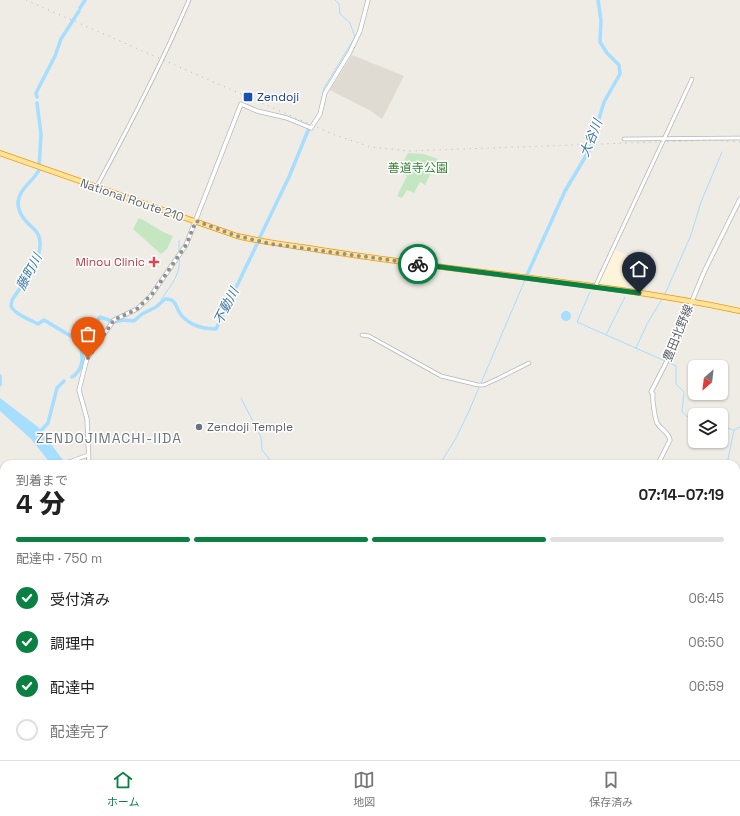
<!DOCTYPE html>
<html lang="ja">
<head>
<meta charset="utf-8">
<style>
  body { margin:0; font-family:"Space Grotesk","Noto Sans JP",sans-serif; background:#f6f6f6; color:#222; height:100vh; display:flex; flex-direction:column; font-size:15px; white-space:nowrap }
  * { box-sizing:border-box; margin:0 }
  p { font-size:13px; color:#767676 }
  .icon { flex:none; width:22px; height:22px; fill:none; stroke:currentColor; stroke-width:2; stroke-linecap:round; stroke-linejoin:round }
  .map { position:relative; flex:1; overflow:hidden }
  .details { position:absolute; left:0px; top:460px; width:740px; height:300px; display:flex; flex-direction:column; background:#fff; border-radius:12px 12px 0 0; box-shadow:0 1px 3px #0004 }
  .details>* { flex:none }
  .needle { width:26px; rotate:208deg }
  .tools { position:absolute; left:688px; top:360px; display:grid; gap:8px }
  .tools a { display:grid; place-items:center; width:40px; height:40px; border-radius:6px; background:#fff; box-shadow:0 1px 3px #0004; font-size:20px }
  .pin { position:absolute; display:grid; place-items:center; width:34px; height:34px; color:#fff; margin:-41px -17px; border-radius:50% 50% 50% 0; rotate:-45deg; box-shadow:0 0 4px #0007 }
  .pin .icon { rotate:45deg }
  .courier { position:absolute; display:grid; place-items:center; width:40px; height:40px; margin:-20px; border:3px solid #0b8043; border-radius:50%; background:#fff; color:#222; box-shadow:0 1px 5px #0007 }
  .summary em { font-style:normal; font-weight:800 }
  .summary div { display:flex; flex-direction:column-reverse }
  .summary { display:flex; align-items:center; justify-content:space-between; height:68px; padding:0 16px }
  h1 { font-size:26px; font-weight:800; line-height:30px }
  .bar { display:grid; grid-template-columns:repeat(4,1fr); gap:6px 4px; align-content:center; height:48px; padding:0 16px }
  .bar i { height:5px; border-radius:3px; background:#e0e0e0 }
  .bar .active { background:#0b8043 }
  .bar p { grid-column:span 4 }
  ol { padding:0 16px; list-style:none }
  li { display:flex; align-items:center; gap:12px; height:44px }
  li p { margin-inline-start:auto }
  li .icon { padding:4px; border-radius:50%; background:#0b8043; color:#fff; stroke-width:4 }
  li:last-child { color:#767676 }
  li i { width:22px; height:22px; border:2px solid #e0e0e0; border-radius:50% }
  .tab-bar { display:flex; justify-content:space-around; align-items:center; height:56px; border-top:1px solid #e0e0e0; background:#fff; font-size:11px; color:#767676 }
  .tab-bar a { display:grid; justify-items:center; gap:2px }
  .tab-bar .active { color:#0b8043 }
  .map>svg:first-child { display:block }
  .commercial { fill:#fef4dc }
  .education { fill:#dfdbd3 }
  .green { fill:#c4e7c2 }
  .water { fill:#a6deff }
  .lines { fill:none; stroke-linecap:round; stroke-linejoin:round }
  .stream { stroke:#a6deff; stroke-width:1 }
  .river { stroke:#a6deff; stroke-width:3.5 }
  .tertiary-casing { stroke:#b3b6ba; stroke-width:4.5 }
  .secondary-casing { stroke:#b4b8bd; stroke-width:5 }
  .trunk-casing { stroke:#f59800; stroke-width:6 }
  .tertiary { stroke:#fff; stroke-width:3 }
  .secondary { stroke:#fff; stroke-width:3.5 }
  .trunk { stroke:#fee39c; stroke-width:4.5 }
  .rail { stroke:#b4b5b6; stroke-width:1; stroke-dasharray:1 5; stroke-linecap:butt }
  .done { stroke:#909292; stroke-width:4; stroke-dasharray:0 7.2 }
  .route { stroke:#0b8043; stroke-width:5 }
  .transit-dot { fill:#1a4fb4; stroke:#fff; stroke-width:1.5 }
  .health-dot { fill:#e0444e; stroke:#fff; stroke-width:1.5 }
  .worship-dot { fill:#6b7280; stroke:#fff; stroke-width:1.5 }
  .labels { text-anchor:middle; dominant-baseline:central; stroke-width:3; stroke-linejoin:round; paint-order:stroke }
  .transit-label { font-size:12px; fill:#164399; stroke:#fff; text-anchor:start }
  .park-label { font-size:12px; fill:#368534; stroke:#fff }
  .street-label { font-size:12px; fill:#5d6166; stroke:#fff }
  .health-label { font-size:12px; fill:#be3a42; stroke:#fff; text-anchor:end }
  .worship-label { font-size:12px; fill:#5b616d; stroke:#fff; text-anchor:start }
  .water-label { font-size:13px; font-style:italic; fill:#3e7aa9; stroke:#fff }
  .quarter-label { font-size:14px; letter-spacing:1px; fill:#6e7378; stroke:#fff }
</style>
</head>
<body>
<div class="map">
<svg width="740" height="760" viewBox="0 0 740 760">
  <rect width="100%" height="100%" fill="#efece5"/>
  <!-- commercial -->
  <g class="commercial">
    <path d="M614,249L639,261L625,289L603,286L600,282Z"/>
    <path d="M413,252L429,255L426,263L410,262Z"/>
    <path d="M637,271L646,276L643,283L646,293L629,290Z"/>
  </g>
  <!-- education -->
  <path class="education" d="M352,55L404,76L382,119L371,111L330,90Z"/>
  <!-- green -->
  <g class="green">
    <path d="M408,153L424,154L438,159L425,185L420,182L414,193L407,190L402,198L397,196L407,176L398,171Z"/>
    <path d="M139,218C152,224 160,232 173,236L167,249L161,254L133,229Z"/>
  </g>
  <!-- water -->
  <g class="water">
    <circle cx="566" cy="316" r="5"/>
    <path d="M0,398L38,427L66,464H51L31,439L0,411Z"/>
    <path d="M4,624V663L0,664V628Z"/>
    <path d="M740,634V692H736V635Z"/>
    <path d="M225,756H244L254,760H235Z"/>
    <path d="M496,756H596L588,760H485Z"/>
  </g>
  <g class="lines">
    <!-- stream -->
    <g class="stream">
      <path d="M320,108L324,88L355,37L350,23L340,14L339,4L335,0"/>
      <path d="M179,253V240"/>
      <path d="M590,292L577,322L665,361"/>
      <path d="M665,294L691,235L701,202L722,152"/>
      <path d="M161,300C170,286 182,274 179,256"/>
      <path d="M606,335L625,297"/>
      <path d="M636,348L647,324L662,299"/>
      <path d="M668,362L676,366V384L684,392L682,412L690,419L695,418"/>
      <path d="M241,398L261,437L262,450L273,464"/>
      <path d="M721,425L733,430"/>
      <path d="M734,430L740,427"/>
      <path d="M440,464L456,438L469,411L525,280"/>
      <path d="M727,464L734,430"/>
    </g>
    <!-- river -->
    <g class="river">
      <path d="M80,8L85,0"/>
      <path d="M37,97L36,93L55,56L61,39L79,11"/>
      <path d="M37,103L41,134L39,167"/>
      <path d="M39,170C33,182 18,189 18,204C19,215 26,222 34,229C53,247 23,283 12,300L11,306C14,314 31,320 38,324L44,320L79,341"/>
      <path d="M289,177L309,128"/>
      <path d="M259,239L288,179"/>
      <path d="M527,275L565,191L590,149L604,102L620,74L619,65L607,53L600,42L601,20L598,0"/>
      <path d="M80,339L92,330L100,317L115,322L123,320L134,321L142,314L156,307L165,299C178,298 175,310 183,317C192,326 204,329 216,329L258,242"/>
      <path d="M0,376V385"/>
      <path d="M72,377C85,369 83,353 79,341"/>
      <path d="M38,434L48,423L57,388L64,381"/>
      <path d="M736,588L740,590"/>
      <path d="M638,760V756"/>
    </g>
    <defs>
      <g id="tertiary">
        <path d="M624,139L740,138"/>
        <path d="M96,188C129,127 162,63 189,0"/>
        <path d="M595,287L692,79"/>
        <path d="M362,335L369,336L441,376L478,385H484L497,379L529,363"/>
        <path d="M63,464L88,455"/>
        <path d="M0,475H4"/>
      </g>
      <g id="secondary">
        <path d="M89,464L87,419L79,390L87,358L114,320L137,309L150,297L186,245L241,104L257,111L287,118L311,128L320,114L325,93L350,52L360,31L368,0"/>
        <path d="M658,464L670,440C669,432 661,430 657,423C655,418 652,399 653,394L651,392L669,357L704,272L740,199"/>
        <path d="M736,574L740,573"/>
        <path d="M0,620L4,616"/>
        <path d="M670,760L707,757L737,760"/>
      </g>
      <path id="trunk" d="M0,153L237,236C267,243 297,246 327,251C464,273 604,282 740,311"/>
    </defs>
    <!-- tertiary casing -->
    <use href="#tertiary" class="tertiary-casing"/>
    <!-- secondary casing -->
    <use href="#secondary" class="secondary-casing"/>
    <!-- trunk casing -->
    <use href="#trunk" class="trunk-casing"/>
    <!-- tertiary -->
    <use href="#tertiary" class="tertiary"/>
    <!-- secondary -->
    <use href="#secondary" class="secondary"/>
    <!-- trunk -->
    <use href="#trunk" class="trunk"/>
    <!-- rail -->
    <path class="rail" d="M26,0L335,135L371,147L408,151L711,140L740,142"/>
  </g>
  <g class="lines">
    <!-- done -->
    <path class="done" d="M88,358L114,320L137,309L153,293L186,245L196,221L237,236L272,244L418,264"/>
    <!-- route -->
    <path class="route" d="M418,264L639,293"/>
  </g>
  <!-- markers -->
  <rect class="transit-dot" x="243" y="92" width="10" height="10" rx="2"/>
  <path class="health-dot" d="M152 256h4v4h4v4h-4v4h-4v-4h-4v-4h4z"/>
  <circle class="worship-dot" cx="199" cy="427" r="4"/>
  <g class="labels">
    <!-- transit labels -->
    <g class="transit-label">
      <text x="257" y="97">Zendoji</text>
    </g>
    <!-- park labels -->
    <g class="park-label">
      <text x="418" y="168">善道寺公園</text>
    </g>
    <!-- street labels -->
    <g class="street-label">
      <text transform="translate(132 200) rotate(19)">National Route 210</text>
      <text transform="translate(678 333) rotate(-68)">豊田北野線</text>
    </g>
    <!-- health labels -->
    <g class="health-label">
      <text x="145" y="262">Minou Clinic</text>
    </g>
    <!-- worship labels -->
    <g class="worship-label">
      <text x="207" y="427">Zendoji Temple</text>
    </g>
    <!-- water labels -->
    <g class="water-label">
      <text transform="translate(591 138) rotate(-68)">大谷川</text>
      <text transform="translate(29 272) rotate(-62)">藤町川</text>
      <text transform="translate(226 306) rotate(-63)">不動川</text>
    </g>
    <!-- quarter labels -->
    <g class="quarter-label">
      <text x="109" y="438">ZENDOJIMACHI-IIDA</text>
    </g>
  </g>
</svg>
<div class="tools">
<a><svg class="needle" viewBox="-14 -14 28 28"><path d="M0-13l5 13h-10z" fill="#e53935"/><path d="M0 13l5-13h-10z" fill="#767676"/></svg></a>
<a><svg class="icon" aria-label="layers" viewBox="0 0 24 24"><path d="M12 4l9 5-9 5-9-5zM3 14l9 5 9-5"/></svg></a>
</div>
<div class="pin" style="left:88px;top:358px;background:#ea580c"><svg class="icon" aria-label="bag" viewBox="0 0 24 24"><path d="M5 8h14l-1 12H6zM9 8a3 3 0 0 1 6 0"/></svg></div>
<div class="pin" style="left:639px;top:293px;background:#1f2937"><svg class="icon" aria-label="home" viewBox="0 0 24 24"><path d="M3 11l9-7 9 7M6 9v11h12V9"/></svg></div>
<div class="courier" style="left:418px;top:264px"><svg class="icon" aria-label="bike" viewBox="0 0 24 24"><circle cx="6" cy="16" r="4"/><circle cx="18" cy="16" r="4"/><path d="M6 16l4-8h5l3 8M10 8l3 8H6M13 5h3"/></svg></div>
<section class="details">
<div class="summary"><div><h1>4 分</h1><p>到着まで</p></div><em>07:14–07:19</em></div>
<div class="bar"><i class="active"></i><i class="active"></i><i class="active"></i><i></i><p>配達中 · 750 m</p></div>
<ol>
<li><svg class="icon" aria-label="check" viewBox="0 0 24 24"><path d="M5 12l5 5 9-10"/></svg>受付済み<p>06:45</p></li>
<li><svg class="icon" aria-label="check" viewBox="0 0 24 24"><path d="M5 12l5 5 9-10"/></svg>調理中<p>06:50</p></li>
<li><svg class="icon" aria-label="check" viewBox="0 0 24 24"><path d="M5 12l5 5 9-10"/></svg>配達中<p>06:59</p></li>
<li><i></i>配達完了</li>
</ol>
</section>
</div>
<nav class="tab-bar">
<a class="active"><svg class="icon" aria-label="home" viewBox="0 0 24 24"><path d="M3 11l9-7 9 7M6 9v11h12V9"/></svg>ホーム</a>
<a><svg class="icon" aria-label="map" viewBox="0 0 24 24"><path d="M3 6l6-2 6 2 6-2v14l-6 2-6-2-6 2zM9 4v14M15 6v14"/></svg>地図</a>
<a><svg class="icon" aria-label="saved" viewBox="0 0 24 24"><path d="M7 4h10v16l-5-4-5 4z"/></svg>保存済み</a>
</nav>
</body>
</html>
